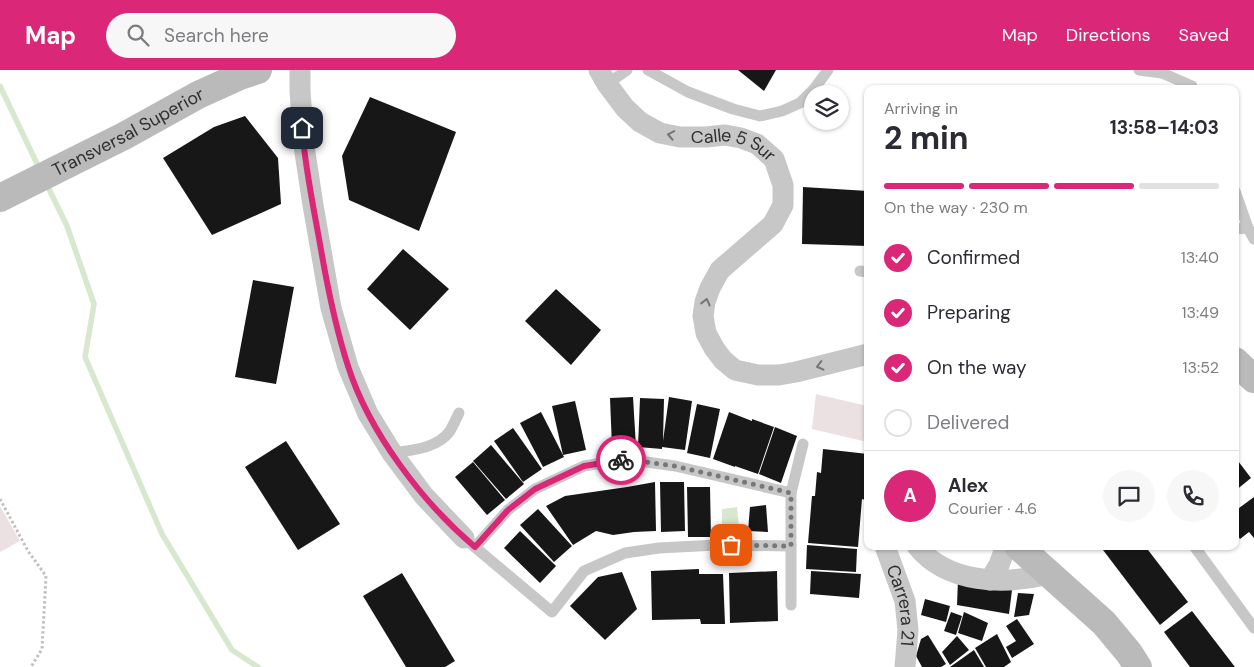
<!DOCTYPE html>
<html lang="en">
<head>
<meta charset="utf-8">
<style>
  body { margin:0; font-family:"DM Sans",sans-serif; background:#f7f7f7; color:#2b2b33; height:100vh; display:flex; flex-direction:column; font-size:19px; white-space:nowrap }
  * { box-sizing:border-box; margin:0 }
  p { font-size:16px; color:#7c7c81 }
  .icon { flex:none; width:28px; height:28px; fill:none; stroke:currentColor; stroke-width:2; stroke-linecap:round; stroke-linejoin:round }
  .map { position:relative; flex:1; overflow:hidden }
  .details { position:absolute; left:864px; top:15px; width:375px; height:465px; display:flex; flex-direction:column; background:#fff; border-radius:10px; box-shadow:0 1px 4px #0004 }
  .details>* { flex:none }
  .controls { position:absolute; left:804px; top:15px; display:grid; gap:10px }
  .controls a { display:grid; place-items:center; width:45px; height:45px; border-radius:50%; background:#fff; box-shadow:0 1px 4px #0004; font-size:25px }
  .pin { position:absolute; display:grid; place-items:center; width:42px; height:42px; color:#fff; margin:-21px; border-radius:10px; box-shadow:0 2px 8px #0006 }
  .courier { position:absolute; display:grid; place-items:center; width:50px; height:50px; margin:-25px; border:4px solid #db2777; border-radius:50%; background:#fff; color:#222; box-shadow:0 1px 6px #0007 }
  .head em { font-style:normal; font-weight:700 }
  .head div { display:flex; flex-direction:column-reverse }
  .head { display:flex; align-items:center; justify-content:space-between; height:85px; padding:0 20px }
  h1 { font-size:32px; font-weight:700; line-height:38px }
  .bar { display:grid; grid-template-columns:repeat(4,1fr); gap:8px 5px; align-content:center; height:60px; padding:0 20px }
  .bar i { height:6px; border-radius:4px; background:#e1e1e2 }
  .bar .selected { background:#db2777 }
  .bar p { grid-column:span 4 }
  .line { display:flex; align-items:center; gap:12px; padding:0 20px; border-top:1px solid #e1e1e2 }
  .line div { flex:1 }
  .round { display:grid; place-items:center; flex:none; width:52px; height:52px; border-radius:26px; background:#f7f7f7 }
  ol { padding:0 20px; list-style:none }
  li { display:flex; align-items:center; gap:15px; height:55px }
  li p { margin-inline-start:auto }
  li .icon { padding:5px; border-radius:50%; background:#db2777; color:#fff; stroke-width:4 }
  li:last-child { color:#7c7c81 }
  li i { width:28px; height:28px; border:2px solid #e1e1e2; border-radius:50% }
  header { display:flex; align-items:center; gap:30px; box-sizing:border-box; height:70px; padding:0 25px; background:#db2777; color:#fff }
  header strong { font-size:24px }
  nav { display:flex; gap:28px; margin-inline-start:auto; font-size:18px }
  .search { width:350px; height:45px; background:#f7f7f7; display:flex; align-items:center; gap:12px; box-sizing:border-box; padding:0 18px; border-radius:28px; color:#7c7c81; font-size:19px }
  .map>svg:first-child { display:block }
  .green { fill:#ebe0e2 }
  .water { fill:#d7e8ce }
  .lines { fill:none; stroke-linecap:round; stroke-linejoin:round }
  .stream { stroke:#d7e8ce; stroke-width:5.5 }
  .building { fill:#171717 }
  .path { stroke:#c0c0c0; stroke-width:3; stroke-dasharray:2.5 2.5; stroke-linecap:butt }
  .lane { stroke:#c7c7c7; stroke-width:11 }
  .street { stroke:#c7c7c7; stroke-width:21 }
  .secondary { stroke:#bababa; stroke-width:28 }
  .oneway { stroke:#747474 }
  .done { stroke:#787878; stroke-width:5; stroke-dasharray:0 9 }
  .route { stroke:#db2777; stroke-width:6 }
  .labels { text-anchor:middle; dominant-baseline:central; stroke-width:5; stroke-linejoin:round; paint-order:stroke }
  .street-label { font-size:18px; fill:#303030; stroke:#fff }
</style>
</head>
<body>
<header>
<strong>Map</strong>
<div class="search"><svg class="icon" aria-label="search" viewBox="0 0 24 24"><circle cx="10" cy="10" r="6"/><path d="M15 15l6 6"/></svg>Search here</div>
<nav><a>Map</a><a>Directions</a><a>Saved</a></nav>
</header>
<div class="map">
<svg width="1254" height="597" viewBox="0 0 1254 597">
  <rect width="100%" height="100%" fill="#fff"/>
  <!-- green -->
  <g class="green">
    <path d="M816,324L867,336V372L812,359Z"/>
    <path d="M0,436L20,471L0,482Z"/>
  </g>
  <!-- water -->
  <path class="water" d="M737,437L739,457L722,458V439Z"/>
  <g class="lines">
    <!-- stream -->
    <g class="stream">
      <path d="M0,16L40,100"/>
      <path d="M46,113L67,156L94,234L85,287L162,464L232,580L258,597"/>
    </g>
  </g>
  <!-- building -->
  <g class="building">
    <path d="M738,0H776L764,21Z"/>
    <path d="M370,27L456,62L419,161L349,130L342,86Z"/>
    <path d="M245,46L278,88L281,134L212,165L163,88L214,57Z"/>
    <path d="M803,117L868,121V176L802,174Z"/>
    <path d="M403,179L449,219L410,260L367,219Z"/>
    <path d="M253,210L294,217L276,314L235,307Z"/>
    <path d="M556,219L601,260L571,295L525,251Z"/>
    <path d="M633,327L636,377H612L610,328Z"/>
    <path d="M669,327L692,331L685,380L662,377V379L638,377L640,328L664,329L663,371Z"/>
    <path d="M575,331L586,380L563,385L552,336Z"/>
    <path d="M697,334L720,339L710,388L687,383Z"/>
    <path d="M541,342L564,387L543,397L520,353Z"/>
    <path d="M729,342L752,351V349L774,357L758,404L735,396V397L713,389Z"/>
    <path d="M775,357L797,366L781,413L759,404Z"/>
    <path d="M513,358L542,399L523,412L494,371Z"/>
    <path d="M286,371L340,454L298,480L245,397Z"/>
    <path d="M491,375L524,414L506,429L473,391Z"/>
    <path d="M823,379L868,384V408L865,430L862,429L858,477L808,473L812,426H815L817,402L821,403Z"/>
    <path d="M1235,387L1251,408L1235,421Z"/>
    <path d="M473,392L505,430L487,445L455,407Z"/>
    <path d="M655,412L656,461L634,462L613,465L596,461L573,475L546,436L565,426L627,417Z"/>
    <path d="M660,412H684L685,461L661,462Z"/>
    <path d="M687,417H710L711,467H688Z"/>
    <path d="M1254,427V468L1249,462L1240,469L1235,462V441Z"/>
    <path d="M766,435L768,462L748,461L750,437Z"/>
    <path d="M538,439L572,476L554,492L520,455Z"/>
    <path d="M520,461L556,496L540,513L504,478Z"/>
    <path d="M807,475L857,479L856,502L806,499Z"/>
    <path d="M1100,476H1145L1188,532L1160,555Z"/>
    <path d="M699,499V504H723L725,554H701L700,549L652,550L651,501Z"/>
    <path d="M777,501L778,551L730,553L729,503Z"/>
    <path d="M811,501L861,504L859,528L810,524Z"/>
    <path d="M622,502L637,539L605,570L570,536L598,507Z"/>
    <path d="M402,503L455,591L445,597H406L363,526Z"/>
    <path d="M958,510L1012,520L1009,544L957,535Z"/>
    <path d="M1018,523L1034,524L1029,545L1014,547Z"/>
    <path d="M925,529L950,536L946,552L921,545Z"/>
    <path d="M1192,541L1235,597H1190L1164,562Z"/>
    <path d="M951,542L962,546L956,565L944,561Z"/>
    <path d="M964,542L988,553L982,571L958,563Z"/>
    <path d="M1017,549L1034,574L1012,588L1006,577L1016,571L1006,556Z"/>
    <path d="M997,564L1011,592L1004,597H986L975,578Z"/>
    <path d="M928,565L946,594L941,597H922L916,586L921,569Z"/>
    <path d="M957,566L969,580L950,595L942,582Z"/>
    <path d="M974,580L984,597H950Z"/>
  </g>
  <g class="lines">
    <!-- path -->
    <path class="path" d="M0,429L28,481L46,506L42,579L31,597"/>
    <!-- lane -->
    <g class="lane">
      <path d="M648,0L688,22L733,39L760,46L782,41L800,33L814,19L828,0"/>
      <path d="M1139,0L1162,3L1192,16L1193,19"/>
      <path d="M607,14L627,0"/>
      <path d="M1235,121L1248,158L1254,169"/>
      <path d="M1235,159L1248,158"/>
      <path d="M860,201L868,202"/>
      <path d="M392,383C411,380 437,379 450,361C453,356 456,349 459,343"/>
      <path d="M464,468L552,542L584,501L625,483L659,478L717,475L791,476"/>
      <path d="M1194,476L1254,558"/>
      <path d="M475,477L508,440L535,419L584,396L625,389L675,396L791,423"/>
      <path d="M791,535V423L803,374"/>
    </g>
    <!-- street -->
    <g class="street">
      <path d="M300,0V21L304,76L313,135L331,238L348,297L368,344L392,383L424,426L464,468"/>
      <path id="s1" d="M599,0L607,14L625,38L640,52L660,63L680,67H706L725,65L741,68L757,74L774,89L783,115V135L773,154L720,200L710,218L705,232L703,246L706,263L714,278L723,290L735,300L758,305H779L796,302L868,284"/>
      <path id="s2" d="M886,476V479L905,531L908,560L905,597"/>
      <path d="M917,476C947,514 1005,515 1048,504"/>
      <path d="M990,510L999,495L1006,476"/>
    </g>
    <!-- secondary -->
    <g class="secondary">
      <path id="s3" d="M0,128L124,66L198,25L240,6L258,0"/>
      <path d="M1235,291L1254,309"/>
      <path d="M1018,476L1104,553L1129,583L1138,597"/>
    </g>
  </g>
  <!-- one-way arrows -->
  <defs><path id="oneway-chevron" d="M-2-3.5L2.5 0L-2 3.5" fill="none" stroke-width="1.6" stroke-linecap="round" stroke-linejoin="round" transform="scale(1.25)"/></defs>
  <g class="oneway">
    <use href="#oneway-chevron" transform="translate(671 65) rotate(-169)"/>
    <use href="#oneway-chevron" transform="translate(706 232) rotate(-76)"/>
    <use href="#oneway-chevron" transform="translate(820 296) rotate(166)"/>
  </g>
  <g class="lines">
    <!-- done -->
    <path class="done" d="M621,390L625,389L675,396L791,423V476L731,475"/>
    <!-- route -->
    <path class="route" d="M302,58C305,97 313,135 320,174C327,215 335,256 348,296C369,362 422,432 475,477L508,440L535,419L584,396L621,390"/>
  </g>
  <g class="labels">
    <!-- street labels -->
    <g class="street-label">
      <text stroke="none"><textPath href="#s3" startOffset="144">Transversal Superior</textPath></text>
      <text stroke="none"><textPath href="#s1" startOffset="165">Calle 5 Sur</textPath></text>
      <text stroke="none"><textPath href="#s2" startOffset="62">Carrera 21</textPath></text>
    </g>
  </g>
</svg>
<div class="controls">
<a><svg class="icon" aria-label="layers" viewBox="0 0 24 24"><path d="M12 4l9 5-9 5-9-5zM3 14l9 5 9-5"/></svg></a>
</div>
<div class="pin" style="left:731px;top:475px;background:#ea580c"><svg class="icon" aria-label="bag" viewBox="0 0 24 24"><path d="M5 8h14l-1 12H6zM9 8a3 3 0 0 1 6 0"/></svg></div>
<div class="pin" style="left:302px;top:58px;background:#1f2937"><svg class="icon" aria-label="home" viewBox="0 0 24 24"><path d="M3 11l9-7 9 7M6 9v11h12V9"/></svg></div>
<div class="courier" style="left:621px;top:390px"><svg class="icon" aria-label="bike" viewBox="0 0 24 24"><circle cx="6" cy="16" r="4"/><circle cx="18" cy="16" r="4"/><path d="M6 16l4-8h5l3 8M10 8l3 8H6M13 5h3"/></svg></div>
<section class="details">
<div class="head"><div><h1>2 min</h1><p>Arriving in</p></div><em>13:58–14:03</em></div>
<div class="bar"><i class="selected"></i><i class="selected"></i><i class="selected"></i><i></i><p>On the way · 230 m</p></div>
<ol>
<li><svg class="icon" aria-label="check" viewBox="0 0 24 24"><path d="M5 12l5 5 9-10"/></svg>Confirmed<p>13:40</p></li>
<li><svg class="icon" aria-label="check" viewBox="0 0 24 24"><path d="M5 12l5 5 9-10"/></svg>Preparing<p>13:49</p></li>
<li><svg class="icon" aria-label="check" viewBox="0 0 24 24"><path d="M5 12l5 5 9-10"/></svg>On the way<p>13:52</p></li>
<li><i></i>Delivered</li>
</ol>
<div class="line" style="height:90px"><b class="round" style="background:#db2777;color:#fff">A</b><div><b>Alex</b><p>Courier · 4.6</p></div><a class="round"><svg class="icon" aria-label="chat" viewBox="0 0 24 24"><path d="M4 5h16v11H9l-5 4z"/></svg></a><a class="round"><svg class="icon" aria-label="phone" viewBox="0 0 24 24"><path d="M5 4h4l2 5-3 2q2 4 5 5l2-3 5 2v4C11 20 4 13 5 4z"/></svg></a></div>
</section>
</div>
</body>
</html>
